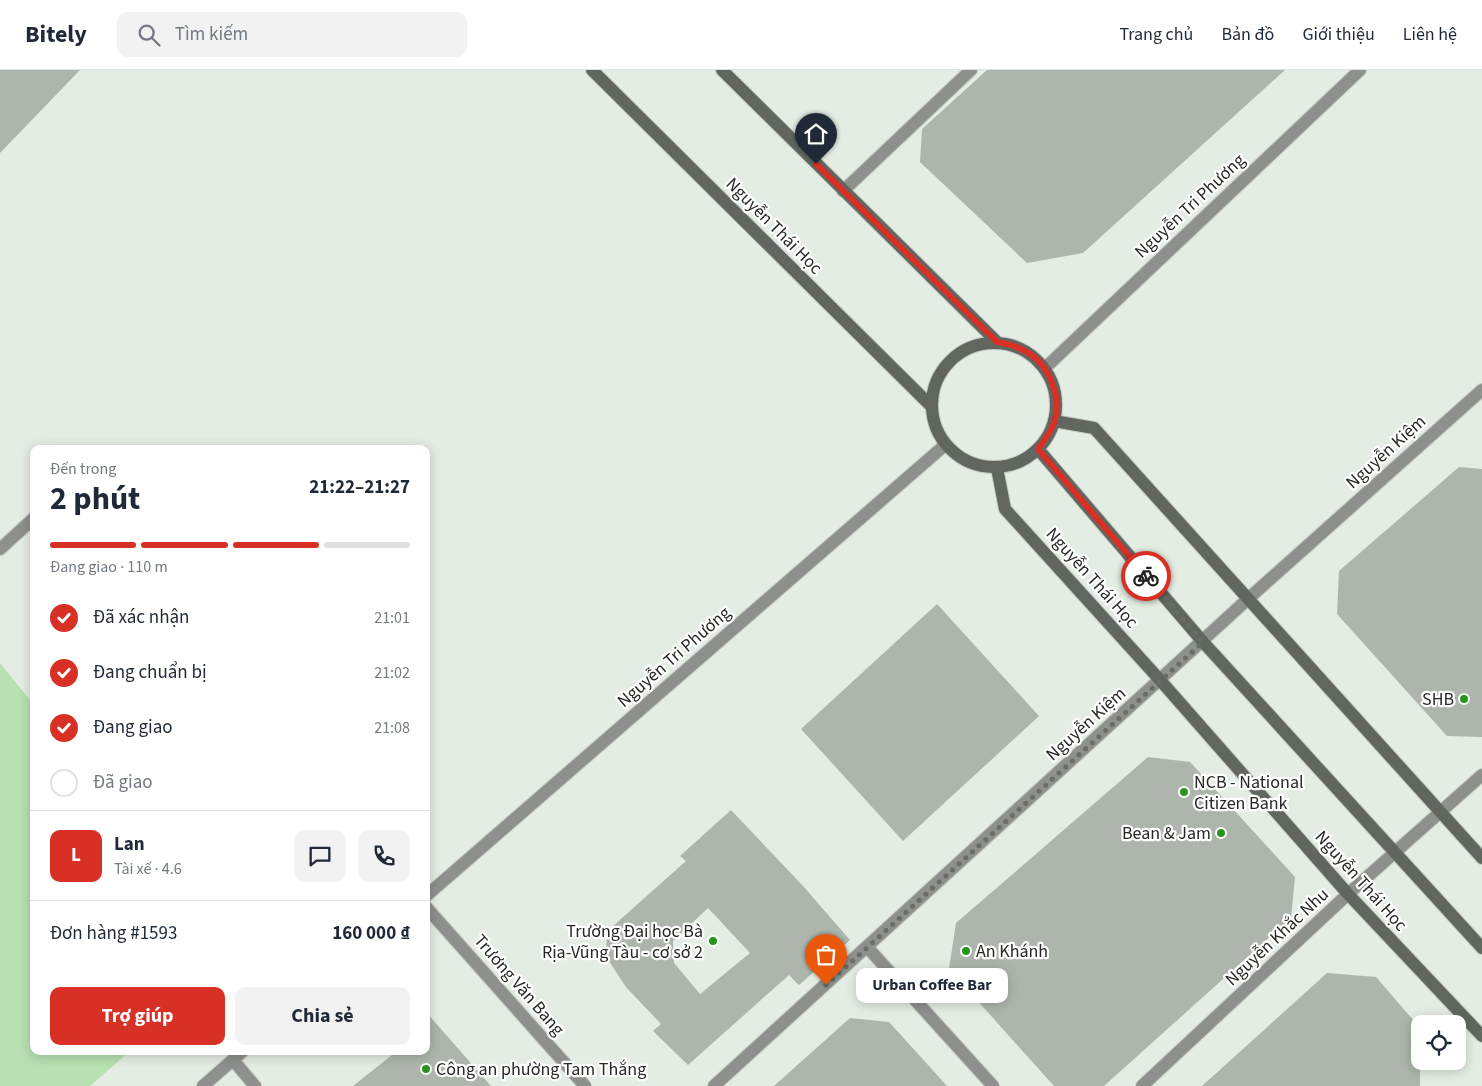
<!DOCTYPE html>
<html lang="vi">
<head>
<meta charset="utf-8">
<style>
  body { margin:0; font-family:"Source Sans 3",sans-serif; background:#f2f2f3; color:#1f2937; height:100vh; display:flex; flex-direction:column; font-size:19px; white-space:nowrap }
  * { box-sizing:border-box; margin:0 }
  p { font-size:16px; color:#747a83 }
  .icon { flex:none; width:28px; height:28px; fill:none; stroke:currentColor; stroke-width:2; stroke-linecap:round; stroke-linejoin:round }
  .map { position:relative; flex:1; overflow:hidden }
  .details { position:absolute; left:30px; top:375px; width:400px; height:610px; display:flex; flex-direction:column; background:#fff; border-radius:10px; box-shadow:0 2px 12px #0003 }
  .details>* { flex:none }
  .buttons { position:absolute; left:1411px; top:945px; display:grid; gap:10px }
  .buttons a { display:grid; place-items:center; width:55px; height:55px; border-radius:10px; background:#fff; box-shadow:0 2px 12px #0003; font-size:25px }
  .pin { position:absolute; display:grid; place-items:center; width:42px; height:42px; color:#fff; margin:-51px -21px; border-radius:50% 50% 50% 0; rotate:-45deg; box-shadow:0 0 5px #0007 }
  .pin .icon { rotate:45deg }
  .courier { position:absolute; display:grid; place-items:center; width:50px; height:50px; margin:-25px; border:4px solid #d93025; border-radius:50%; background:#fff; color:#222; box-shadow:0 1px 6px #0007 }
  .bubble { position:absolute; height:35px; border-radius:10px; background:#fff; box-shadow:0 2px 12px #0003; font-size:16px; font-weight:700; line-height:35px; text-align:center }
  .overview em { font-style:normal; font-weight:700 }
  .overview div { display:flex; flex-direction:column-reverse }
  .overview { display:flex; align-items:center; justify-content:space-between; height:85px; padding:0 20px }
  h1 { font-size:32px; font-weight:700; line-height:38px }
  .bar { display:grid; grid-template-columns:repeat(4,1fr); gap:8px 5px; align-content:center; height:60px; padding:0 20px }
  .bar i { height:6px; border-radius:4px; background:#e0e1e3 }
  .bar .selected { background:#d93025 }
  .bar p { grid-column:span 4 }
  .line { display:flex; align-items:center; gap:12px; padding:0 20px; border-top:1px solid #e0e1e3 }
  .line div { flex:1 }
  .round { display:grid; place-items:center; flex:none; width:52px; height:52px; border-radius:10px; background:#f2f2f3 }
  ol { padding:0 20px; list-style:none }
  li { display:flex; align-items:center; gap:15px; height:55px }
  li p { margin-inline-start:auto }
  li .icon { padding:5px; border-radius:50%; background:#d93025; color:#fff; stroke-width:4 }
  li:last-child { color:#747a83 }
  li i { width:28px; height:28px; border:2px solid #e0e1e3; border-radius:50% }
  .button { display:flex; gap:10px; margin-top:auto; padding:10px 20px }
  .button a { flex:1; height:58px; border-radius:10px; background:#d93025; color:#fff; font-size:20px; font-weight:700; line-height:58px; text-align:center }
  .button a+a { background:#f2f2f3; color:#1f2937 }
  header { display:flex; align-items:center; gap:30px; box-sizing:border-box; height:70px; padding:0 25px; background:#fff; border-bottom:1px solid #e0e1e3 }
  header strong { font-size:24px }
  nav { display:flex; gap:28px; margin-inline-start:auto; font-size:18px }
  .search { width:350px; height:45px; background:#f2f2f3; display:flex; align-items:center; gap:12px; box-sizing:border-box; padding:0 18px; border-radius:10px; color:#747a83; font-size:19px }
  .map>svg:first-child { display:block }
  .green { fill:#b8e0b2 }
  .building { fill:#adb5ac; fill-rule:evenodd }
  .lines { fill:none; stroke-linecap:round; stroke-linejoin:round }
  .service-casing { stroke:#c2cac1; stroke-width:14 }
  .minor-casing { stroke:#c2cac1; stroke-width:14 }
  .tertiary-casing { stroke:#c2cac1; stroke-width:14 }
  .secondary-casing { stroke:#c2cac1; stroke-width:14 }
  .service { stroke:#8d908c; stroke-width:12 }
  .minor { stroke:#8d908c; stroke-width:12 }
  .tertiary { stroke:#8d908c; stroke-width:12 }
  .secondary { stroke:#616660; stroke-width:12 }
  .done { stroke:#686d67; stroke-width:5; stroke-dasharray:0 9 }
  .route { stroke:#d93025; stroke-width:6 }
  .poi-dot { fill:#29941c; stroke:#fff; stroke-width:2 }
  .labels { text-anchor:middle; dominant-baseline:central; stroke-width:4.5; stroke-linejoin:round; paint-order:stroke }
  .street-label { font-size:18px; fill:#252824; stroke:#fff }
  .poi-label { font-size:18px; fill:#252824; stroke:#fff; text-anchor:end }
</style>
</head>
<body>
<header>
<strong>Bitely</strong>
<div class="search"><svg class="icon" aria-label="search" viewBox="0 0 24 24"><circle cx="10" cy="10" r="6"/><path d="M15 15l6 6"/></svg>Tìm kiếm</div>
<nav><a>Trang chủ</a><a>Bản đồ</a><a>Giới thiệu</a><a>Liên hệ</a></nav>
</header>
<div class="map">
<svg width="1482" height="1016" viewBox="0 0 1482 1016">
  <rect width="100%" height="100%" fill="#e4ede3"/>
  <!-- green -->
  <path class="green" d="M0,593L34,635V981H130L90,1016H0Z"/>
  <!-- building -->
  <g class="building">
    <path d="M0,0H80L0,83Z"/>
    <path d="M987,0H1285L1083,183L1027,193L920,92L922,59Z"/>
    <path d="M1459,397L1482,399V667L1447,666L1337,544L1339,501Z"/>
    <path d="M937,534L1039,646L903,771L801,659Z"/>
    <path d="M1148,687L1190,692L1295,807L1291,848L1104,1016H1054L949,899L956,853Z"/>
    <path d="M731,740L803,816L850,870L799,915L789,905L688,995L653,961L661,954L626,917L618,905L609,891L606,879L607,868L613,856L686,791L680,786ZM708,838L750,883L700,924L674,893L673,871Z"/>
    <path d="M1327,903L1376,907L1420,958V1016H1202Z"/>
    <path d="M426,942L491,1016H353L397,981H426Z"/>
    <path d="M850,948L889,952L947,1016H774Z"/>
  </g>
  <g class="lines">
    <defs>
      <path id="service" d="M0,479L34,448"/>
      <g id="minor">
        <path d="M843,121L971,0"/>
        <path d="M1045,298L1360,0"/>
        <path d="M426,837L585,1016"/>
        <path d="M868,878L993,1016"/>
        <path d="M233,990L255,1016"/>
        <path d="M714,1016L1249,528L1482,320"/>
        <path d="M1142,1016L1348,824L1482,705"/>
      </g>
      <g id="tertiary">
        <path d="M426,826L945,375"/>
        <path d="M203,1016L243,981"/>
      </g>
      <g id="secondary">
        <path d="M592,0L931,336"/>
        <path d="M722,0L997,272"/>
        <circle cx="994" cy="335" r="62"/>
        <path d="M1054,351L1094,358L1482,788"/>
        <path d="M1038,379L1203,572L1482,878"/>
        <path d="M997,398L1005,439L1160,610L1348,824L1482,966"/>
      </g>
    </defs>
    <!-- service casing -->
    <use href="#service" class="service-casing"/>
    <!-- minor casing -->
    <use href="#minor" class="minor-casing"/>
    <!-- tertiary casing -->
    <use href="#tertiary" class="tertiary-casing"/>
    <!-- secondary casing -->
    <use href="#secondary" class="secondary-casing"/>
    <!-- service -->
    <use href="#service" class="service"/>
    <!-- minor -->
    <use href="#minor" class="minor"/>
    <!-- tertiary -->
    <use href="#tertiary" class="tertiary"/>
    <!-- secondary -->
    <use href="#secondary" class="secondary"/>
  </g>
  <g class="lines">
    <!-- done -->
    <path class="done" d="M826,915L1203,572L1146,506"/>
    <!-- route -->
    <path class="route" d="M816,94L997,272C1007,274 1015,275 1023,280C1048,292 1063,326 1054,353C1050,363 1044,371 1038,379L1146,506"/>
  </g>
  <!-- markers -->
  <g class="poi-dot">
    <circle cx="1464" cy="629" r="5"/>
    <circle cx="1184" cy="722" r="5"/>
    <circle cx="1221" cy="763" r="5"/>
    <circle cx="713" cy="871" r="5"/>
    <circle cx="966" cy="881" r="5"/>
    <circle cx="426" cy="999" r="5"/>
  </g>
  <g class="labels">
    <!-- street labels -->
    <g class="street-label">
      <text transform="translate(1190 136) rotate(-43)">Nguyễn Tri Phương</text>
      <text transform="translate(774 156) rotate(45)">Nguyễn Thái Học</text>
      <text transform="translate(1386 382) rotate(-42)">Nguyễn Kiệm</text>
      <text transform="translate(1092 508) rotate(48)">Nguyễn Thái Học</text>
      <text transform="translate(674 587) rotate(-41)">Nguyễn Tri Phương</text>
      <text transform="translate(1086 654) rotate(-42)">Nguyễn Kiệm</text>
      <text transform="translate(1361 811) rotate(48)">Nguyễn Thái Học</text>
      <text transform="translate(1277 867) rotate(-43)">Nguyễn Khắc Nhu</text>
      <text transform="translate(519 915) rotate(49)">Trương Văn Bang</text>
    </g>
    <!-- poi labels -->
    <g class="poi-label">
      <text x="1454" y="629">SHB</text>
      <text x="1194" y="712" text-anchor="start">NCB - National<tspan x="1194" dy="21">Citizen Bank</tspan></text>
      <text x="1211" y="763">Bean &amp; Jam</text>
      <text x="703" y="861">Trường Đại học Bà<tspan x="703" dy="21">Rịa-Vũng Tàu - cơ sở 2</tspan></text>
      <text x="976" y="881" text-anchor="start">An Khánh</text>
      <text x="436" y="999" text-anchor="start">Công an phường Tam Thắng</text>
    </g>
  </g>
</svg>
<div class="buttons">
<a><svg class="icon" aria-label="locate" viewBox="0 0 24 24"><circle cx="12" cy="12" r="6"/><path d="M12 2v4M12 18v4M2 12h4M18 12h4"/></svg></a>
</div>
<div class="pin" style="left:826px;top:915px;background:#ea580c"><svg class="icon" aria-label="bag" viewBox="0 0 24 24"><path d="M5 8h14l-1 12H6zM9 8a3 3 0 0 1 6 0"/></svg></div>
<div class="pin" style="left:816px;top:94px;background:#1f2937"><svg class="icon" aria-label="home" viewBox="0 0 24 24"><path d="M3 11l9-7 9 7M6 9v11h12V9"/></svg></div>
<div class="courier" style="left:1146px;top:506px"><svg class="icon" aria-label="bike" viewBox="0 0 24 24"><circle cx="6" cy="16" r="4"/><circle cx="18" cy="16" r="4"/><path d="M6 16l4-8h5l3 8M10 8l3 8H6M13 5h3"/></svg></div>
<div class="bubble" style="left:856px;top:898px;width:152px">Urban Coffee Bar</div>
<section class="details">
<div class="overview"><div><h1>2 phút</h1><p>Đến trong</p></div><em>21:22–21:27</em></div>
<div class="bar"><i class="selected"></i><i class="selected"></i><i class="selected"></i><i></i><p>Đang giao · 110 m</p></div>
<ol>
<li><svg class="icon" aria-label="check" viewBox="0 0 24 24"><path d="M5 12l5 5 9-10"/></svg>Đã xác nhận<p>21:01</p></li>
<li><svg class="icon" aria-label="check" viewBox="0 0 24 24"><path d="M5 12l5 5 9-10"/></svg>Đang chuẩn bị<p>21:02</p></li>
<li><svg class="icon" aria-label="check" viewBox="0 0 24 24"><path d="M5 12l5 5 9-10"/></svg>Đang giao<p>21:08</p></li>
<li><i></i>Đã giao</li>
</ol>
<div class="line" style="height:90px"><b class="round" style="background:#d93025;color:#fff">L</b><div><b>Lan</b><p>Tài xế · 4.6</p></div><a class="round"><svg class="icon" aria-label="chat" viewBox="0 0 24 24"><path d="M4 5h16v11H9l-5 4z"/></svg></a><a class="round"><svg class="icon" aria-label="phone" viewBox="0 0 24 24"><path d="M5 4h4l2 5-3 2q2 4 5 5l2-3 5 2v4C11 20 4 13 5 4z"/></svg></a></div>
<div class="line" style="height:65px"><div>Đơn hàng #1593</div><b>160 000 ₫</b></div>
<div class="button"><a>Trợ giúp</a><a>Chia sẻ</a></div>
</section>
</div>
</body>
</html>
